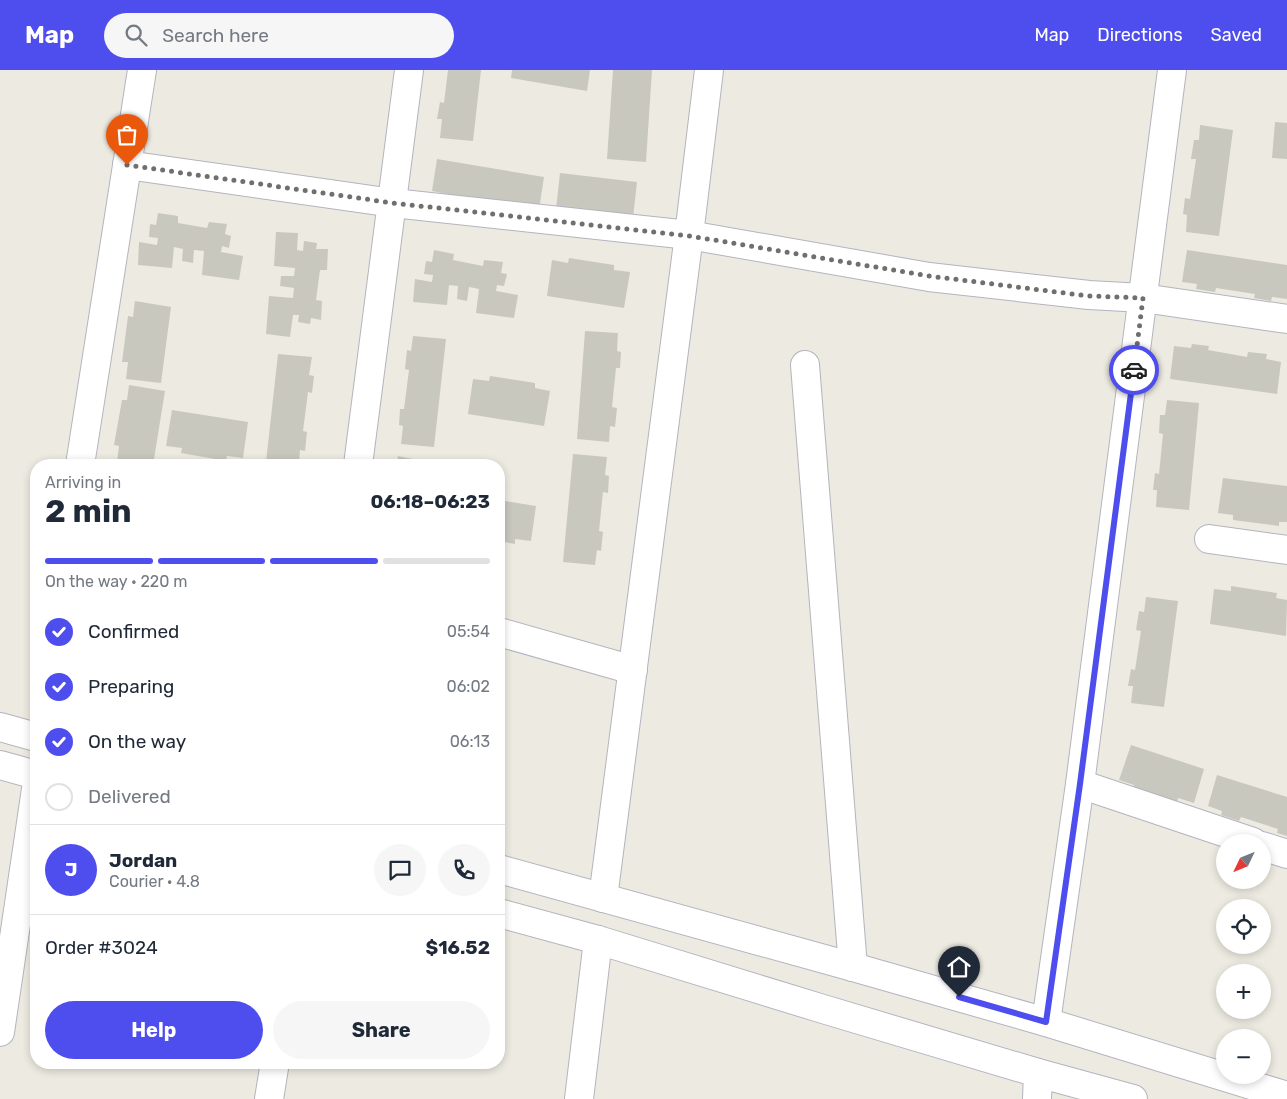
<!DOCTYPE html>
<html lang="en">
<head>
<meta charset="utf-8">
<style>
  body { margin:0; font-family:Rubik,sans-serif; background:#f6f6f7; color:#1f2937; height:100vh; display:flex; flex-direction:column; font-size:19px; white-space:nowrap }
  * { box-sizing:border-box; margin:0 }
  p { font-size:16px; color:#747a83 }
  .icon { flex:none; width:28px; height:28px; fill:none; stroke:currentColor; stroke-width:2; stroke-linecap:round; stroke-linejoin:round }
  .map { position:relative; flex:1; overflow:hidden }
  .sheet { position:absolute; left:30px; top:389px; width:475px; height:610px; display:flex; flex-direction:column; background:#fff; border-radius:20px; box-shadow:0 2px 8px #0003 }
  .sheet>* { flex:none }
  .needle { width:32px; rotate:227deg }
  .tools { position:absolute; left:1216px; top:764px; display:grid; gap:10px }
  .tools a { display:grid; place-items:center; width:55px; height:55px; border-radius:50%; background:#fff; box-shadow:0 2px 8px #0003; font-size:25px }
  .pin { position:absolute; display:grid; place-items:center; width:42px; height:42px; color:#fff; margin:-51px -21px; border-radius:50% 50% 50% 0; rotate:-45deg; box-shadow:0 0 5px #0007 }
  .pin .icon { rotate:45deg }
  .courier { position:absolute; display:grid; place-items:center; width:50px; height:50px; margin:-25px; border:4px solid #4e4dee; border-radius:50%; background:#fff; color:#222; box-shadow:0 1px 6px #0007 }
  .headline em { font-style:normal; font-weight:700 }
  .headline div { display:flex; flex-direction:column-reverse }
  .headline { display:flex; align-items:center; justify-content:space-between; height:85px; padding:0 15px }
  h1 { font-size:32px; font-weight:700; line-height:38px }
  .bar { display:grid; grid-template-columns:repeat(4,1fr); gap:8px 5px; align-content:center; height:60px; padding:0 15px }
  .bar i { height:6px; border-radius:4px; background:#e0e1e3 }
  .bar .selected { background:#4e4dee }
  .bar p { grid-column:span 4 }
  .line { display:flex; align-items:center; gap:12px; padding:0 15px; border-top:1px solid #e0e1e3 }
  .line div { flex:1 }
  .round { display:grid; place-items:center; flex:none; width:52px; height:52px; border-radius:26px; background:#f6f6f7 }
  ol { padding:0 15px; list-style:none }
  li { display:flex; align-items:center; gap:15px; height:55px }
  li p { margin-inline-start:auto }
  li .icon { padding:5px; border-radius:50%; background:#4e4dee; color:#fff; stroke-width:4 }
  li:last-child { color:#747a83 }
  li i { width:28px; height:28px; border:2px solid #e0e1e3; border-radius:50% }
  .action { display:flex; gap:10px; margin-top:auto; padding:10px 15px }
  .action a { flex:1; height:58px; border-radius:30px; background:#4e4dee; color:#fff; font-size:20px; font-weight:700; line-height:58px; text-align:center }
  .action a+a { background:#f6f6f7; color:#1f2937 }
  header { display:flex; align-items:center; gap:30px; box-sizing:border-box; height:70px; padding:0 25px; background:#4e4dee; color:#fff }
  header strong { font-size:24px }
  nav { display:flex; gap:28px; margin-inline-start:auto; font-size:18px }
  .search { width:350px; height:45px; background:#f6f6f7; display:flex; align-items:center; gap:12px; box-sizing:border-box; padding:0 18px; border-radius:28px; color:#747a83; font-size:19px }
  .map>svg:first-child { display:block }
  .building { fill:#c9c8bf }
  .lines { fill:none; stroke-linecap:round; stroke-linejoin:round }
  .minor-casing { stroke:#b4b4bf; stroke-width:30 }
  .minor { stroke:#fff; stroke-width:28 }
  .done { stroke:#706f6c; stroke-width:5; stroke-dasharray:0 9 }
  .route { stroke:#4e4dee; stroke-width:6 }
</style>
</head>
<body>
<header>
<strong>Map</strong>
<div class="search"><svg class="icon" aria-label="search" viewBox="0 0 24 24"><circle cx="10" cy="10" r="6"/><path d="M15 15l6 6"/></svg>Search here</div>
<nav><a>Map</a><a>Directions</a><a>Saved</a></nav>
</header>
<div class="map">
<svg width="1287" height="1029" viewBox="0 0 1287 1029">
  <rect width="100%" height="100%" fill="#edeae1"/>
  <!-- building -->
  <g class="building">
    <path d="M448,0H481L473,71L440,68L442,49H437L440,32L444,33Z"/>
    <path d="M512,0H590L587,21L511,8Z"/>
    <path d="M613,0H652L646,92L607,89Z"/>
    <path d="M1275,52L1287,53V89L1272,88Z"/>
    <path d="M1200,55L1233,60L1219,166L1186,162L1187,145L1183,144L1185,128L1190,129L1196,89H1191L1194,70H1199Z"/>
    <path d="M437,89L544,107L539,140L466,127L465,131L446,128L447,124L432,121Z"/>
    <path d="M560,103L637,112L633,148L556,139Z"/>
    <path d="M158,143L178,146V153L207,158L209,152L227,154L225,164L231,166L229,178L222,176L221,182L243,186L239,210L202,205L204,181L194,180L193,193L182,191L183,179L174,177L172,198L138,195L139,172L157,175L158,168L149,167L150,154L156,155Z"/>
    <path d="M276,162L298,163L297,180L303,181L304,171L317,173L316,179H328L327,200H320L316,230L322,231L321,250L311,248L310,254L298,252L299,245H293L290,267L266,264L269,226L293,228L294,218L280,216L281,206H294L295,198L274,196Z"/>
    <path d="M434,180L454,184L453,190L483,196L484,190L503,192L501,203L507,204L504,216L497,215L496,221L518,225L514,248L476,243L479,219L469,217L467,231L457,229L458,216L449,215L447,235L413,232L415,209L432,212L433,205L424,204L426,191L432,192Z"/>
    <path d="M1187,180L1287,195V229L1272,227L1271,231L1254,228L1255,224L1216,218L1215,222L1196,219L1197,214L1182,212Z"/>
    <path d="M569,188L614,195V200L630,202L624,238L547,226L552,190L568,193Z"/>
    <path d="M135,231L171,237L161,313L126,309L128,292H122L128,246L133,247Z"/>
    <path d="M585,261L618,263L617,281L621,282L620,298H616L612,337L617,338L615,357L610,356L609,372L577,369Z"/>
    <path d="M413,266L446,269L434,377L401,374L403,356L399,355L400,339H404L409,300L405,299L407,280L411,281Z"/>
    <path d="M1192,274L1209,276L1208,280L1247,287L1248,282L1267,284L1266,289L1281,292L1277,324L1170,309L1174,276L1191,278Z"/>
    <path d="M278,284L312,287L309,305L314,306L312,323L308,322L303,361L307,362L305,381L300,380L299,395L266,392Z"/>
    <path d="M490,306L535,313V318L550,321L544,356L468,344L473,309L489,311Z"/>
    <path d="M129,315L165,321L153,395H137L117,392L119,376L114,375L122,330H127Z"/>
    <path d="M1167,330L1199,333L1189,440L1156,437L1157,420H1153L1155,403L1159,404L1163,364L1159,363L1160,345H1165Z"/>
    <path d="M172,340L248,352L243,388L227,386L226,391L181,383L182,378L166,376Z"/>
    <path d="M573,384L607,387L605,405L609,406L608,423L603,422L599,461L603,462L601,481L597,480L595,495L563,492Z"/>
    <path d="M398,386L433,393V395H396Z"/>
    <path d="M1223,408L1287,416V452H1279V456L1233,450V445L1218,443Z"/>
    <path d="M499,430L536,436L531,471L515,469V474L499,471Z"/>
    <path d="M1231,516L1277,523L1276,528L1287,530L1286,566L1210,554L1214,519L1231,521Z"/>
    <path d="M1146,527L1178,531L1164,637L1131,633L1133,616H1128L1131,599L1135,600L1141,561L1136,560L1139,541L1144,542Z"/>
    <path d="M1131,675L1204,699L1194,733L1178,728L1177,733L1133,720L1134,715L1119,710Z"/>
    <path d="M1217,705L1287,727V766L1277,763L1278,759L1241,747L1239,751L1221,745L1222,741L1208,736Z"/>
  </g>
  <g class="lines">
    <defs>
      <g id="minor">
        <path d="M127,95L393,133L689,165L929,207L1089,225L1143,228L1287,249"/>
        <path d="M805,295L853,897"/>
        <path d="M80,395L142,0"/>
        <path d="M358,395L409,0"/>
        <path d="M1209,469L1287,480"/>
        <path d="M499,562L633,600"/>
        <path d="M0,657L36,667"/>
        <path d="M0,695L36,705"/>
        <path d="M1080,714L1253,772"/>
        <path d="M1262,776L1287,784"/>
        <path d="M499,799L853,897L1046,952L1287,1026"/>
        <path d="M603,828L689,165L709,0"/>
        <path d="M499,843L598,870L823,939L1038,1003L1133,1029"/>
        <path d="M1046,952L1080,714L1172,0"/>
        <path d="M0,962L36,719"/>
        <path d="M269,1029L275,992"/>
        <path d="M579,1029L598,870"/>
        <path d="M1037,1029L1038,1003"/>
      </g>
    </defs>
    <!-- minor casing -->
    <use href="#minor" class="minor-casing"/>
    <!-- minor -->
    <use href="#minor" class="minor"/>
  </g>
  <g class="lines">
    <!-- done -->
    <path class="done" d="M127,95L393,133L690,166L929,206L1089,226L1143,228L1134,300"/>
    <!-- route -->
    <path class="route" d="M959,927L1046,952L1080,714L1134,300"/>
  </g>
</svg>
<div class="tools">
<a><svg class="needle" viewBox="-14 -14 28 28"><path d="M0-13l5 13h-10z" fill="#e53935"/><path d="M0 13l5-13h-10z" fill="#747a83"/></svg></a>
<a><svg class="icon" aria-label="locate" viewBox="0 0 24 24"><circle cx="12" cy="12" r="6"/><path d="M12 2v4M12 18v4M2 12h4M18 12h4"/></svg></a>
<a>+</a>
<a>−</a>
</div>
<div class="pin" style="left:127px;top:95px;background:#ea580c"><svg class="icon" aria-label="bag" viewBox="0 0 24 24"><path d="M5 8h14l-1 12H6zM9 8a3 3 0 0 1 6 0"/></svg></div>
<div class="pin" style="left:959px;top:927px;background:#1f2937"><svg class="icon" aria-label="home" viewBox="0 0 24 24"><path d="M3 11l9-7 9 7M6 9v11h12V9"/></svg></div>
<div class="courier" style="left:1134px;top:300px"><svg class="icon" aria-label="car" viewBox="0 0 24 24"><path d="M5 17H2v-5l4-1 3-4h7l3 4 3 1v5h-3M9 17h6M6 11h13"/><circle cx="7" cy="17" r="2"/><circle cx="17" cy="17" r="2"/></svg></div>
<section class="sheet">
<div class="headline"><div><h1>2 min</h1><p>Arriving in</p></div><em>06:18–06:23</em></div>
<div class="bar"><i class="selected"></i><i class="selected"></i><i class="selected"></i><i></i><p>On the way · 220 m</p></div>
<ol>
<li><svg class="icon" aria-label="check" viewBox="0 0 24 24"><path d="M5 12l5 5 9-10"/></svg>Confirmed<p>05:54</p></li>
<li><svg class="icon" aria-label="check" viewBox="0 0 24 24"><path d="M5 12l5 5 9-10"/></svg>Preparing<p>06:02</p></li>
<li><svg class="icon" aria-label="check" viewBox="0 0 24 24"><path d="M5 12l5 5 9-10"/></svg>On the way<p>06:13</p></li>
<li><i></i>Delivered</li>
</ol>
<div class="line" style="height:90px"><b class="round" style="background:#4e4dee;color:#fff">J</b><div><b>Jordan</b><p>Courier · 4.8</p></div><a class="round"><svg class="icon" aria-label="chat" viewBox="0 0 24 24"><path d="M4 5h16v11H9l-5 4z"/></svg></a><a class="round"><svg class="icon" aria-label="phone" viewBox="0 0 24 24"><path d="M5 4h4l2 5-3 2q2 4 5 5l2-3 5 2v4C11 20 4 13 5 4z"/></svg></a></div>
<div class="line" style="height:65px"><div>Order #3024</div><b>$16.52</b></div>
<div class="action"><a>Help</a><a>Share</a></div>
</section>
</div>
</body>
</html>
